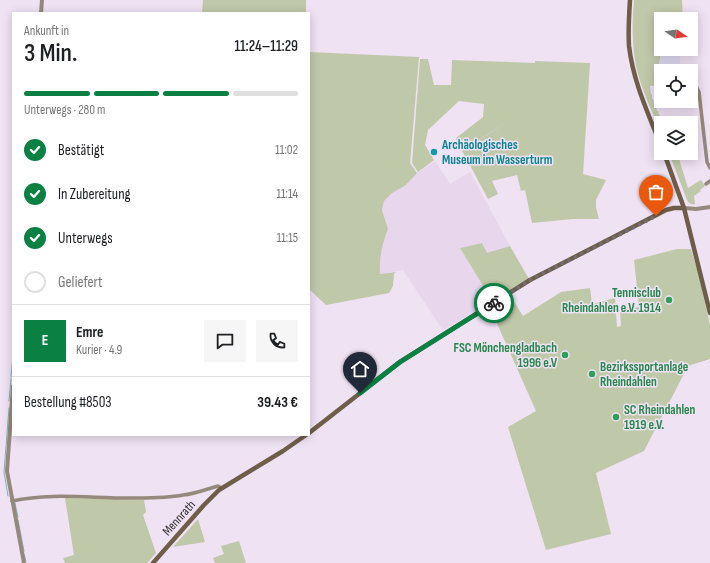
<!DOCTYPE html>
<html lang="de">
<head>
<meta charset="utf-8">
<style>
  body { margin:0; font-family:"Sofia Sans Condensed",sans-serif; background:#f6f6f6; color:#202124; height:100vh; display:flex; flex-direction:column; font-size:15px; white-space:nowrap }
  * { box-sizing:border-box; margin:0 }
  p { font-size:13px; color:#757577 }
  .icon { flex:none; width:22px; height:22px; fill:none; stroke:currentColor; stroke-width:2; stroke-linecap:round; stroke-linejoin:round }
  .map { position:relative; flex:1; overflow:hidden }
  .details { position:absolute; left:12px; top:12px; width:298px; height:424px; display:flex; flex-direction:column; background:#fff; border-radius:0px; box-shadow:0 2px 10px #0003 }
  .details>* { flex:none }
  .needle { width:26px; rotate:103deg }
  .controls { position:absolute; left:654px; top:12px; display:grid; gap:8px }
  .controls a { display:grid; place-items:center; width:44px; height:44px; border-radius:0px; background:#fff; box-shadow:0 2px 10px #0003; font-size:20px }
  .pin { position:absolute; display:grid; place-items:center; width:34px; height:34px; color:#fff; margin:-41px -17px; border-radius:50% 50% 50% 0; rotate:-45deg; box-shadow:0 0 4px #0007 }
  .pin .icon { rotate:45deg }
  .courier { position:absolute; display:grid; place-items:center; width:40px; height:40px; margin:-20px; border:3px solid #0b8043; border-radius:50%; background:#fff; color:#222; box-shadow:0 1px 5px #0007 }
  .headline em { font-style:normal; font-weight:600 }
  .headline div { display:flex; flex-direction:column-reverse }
  .headline { display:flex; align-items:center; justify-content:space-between; height:68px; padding:0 12px }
  h1 { font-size:26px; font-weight:600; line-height:30px }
  .bar { display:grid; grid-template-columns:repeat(4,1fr); gap:6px 4px; align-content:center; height:48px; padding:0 12px }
  .bar i { height:5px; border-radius:3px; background:#e0e0e0 }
  .bar .selected { background:#0b8043 }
  .bar p { grid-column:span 4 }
  .line { display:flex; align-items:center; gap:10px; padding:0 12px; border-top:1px solid #e0e0e0 }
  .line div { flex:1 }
  .round { display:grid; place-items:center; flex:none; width:42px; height:42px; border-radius:0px; background:#f6f6f6 }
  ol { padding:0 12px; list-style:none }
  li { display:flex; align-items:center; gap:12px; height:44px }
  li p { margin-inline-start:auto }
  li .icon { padding:4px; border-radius:50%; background:#0b8043; color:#fff; stroke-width:4 }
  li:last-child { color:#757577 }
  li i { width:22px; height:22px; border:2px solid #e0e0e0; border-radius:50% }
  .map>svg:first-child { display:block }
  .built { fill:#e8d6ed }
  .education { fill:#dedaf0 }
  .green { fill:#c0c8aa }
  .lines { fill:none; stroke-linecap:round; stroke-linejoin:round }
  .stream { stroke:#80b0bd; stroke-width:1 }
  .minor { stroke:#95897b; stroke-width:3.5 }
  .tertiary { stroke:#95897b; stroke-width:4 }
  .secondary { stroke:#6d5d49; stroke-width:4.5 }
  .done { stroke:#746c76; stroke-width:4; stroke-dasharray:0 7.2 }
  .route { stroke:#0b8043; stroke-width:5 }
  .culture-dot { fill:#0f9aa8; stroke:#efe2f3; stroke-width:1.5 }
  .leisure-dot { fill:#2e9e5b; stroke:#efe2f3; stroke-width:1.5 }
  .labels { text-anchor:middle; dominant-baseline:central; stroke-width:3; stroke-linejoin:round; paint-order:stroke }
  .culture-label { font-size:13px; font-weight:bold; fill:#0d838f; stroke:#efe2f3; text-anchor:start }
  .leisure-label { font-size:13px; font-weight:bold; fill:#27864d; stroke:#efe2f3; text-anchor:end }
  .street-label { font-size:13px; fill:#322c33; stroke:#efe2f3 }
</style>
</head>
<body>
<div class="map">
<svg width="710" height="563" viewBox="0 0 710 563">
  <rect width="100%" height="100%" fill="#efe2f3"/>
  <!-- built -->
  <path class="built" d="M435,161L450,184L470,172L510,246L487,253L494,301L443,330L403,270L380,274L379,263L383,242L388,229L382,210L384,201L392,193L406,185L417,173Z"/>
  <!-- education -->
  <path class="education" d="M656,32H661V49H679L681,70L659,71Z"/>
  <!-- green -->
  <g class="green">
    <path d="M203,0H306V13H202Z"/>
    <path d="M634,0H682L683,19H661V32H656L658,50L660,52V58L659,63V71H661V85L650,86L651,94H652V99H653L654,103H656L657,111H658L659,115H660V119H662L663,123H661V133C652,111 641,89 636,66C632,44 632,22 634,0Z"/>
    <path d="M309,52L419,57L410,163L417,173L406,185L392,193L384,201L382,210L388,229C382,244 379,258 380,274L396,272L394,274L393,286L389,293L326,305L309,289Z"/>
    <path d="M420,59H428L434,85H451L452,60L535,63V61L590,63L583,174L606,180L596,200V207L599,219H573L532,223L525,190L521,191L517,175L492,181L498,194L488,199L472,169L462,151L507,122L461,151L457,144L456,138L483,117L484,104L459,101L428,130L425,145L434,160L418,172L412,163Z"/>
    <path d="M669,153H676L678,154V158H679L680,162L688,188L701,180L705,186L700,190L701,191L694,196L695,204C691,205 689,203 687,200Z"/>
    <path d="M482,243L487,253L510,246L529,279L493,302L460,248Z"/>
    <path d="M677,249H691L698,272L710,325V359L688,366L644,451L596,473L611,534L546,550L508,427L536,411L491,310L511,297L523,316L561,292L590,288L592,304L615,298L617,327L621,326L620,310L639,307L634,260Z"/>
    <path d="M65,498L144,500L146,512L143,515L156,553L147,563H65L63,558L74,555Z"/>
    <path d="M198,519L205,542L173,547Z"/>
    <path d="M239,541L246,563H215L213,558L224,554L221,546Z"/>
  </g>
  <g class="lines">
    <!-- stream -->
    <g class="stream">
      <path d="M11,377L13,357"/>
      <path d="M9,401L11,379"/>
      <path d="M8,496L4,472L9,408"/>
      <path d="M15,503L18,517"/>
      <path d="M18,520L24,551"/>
      <path d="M24,554L26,561"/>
    </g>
    <!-- minor -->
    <g class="minor">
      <path d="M695,84L699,92L707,162L710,168"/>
      <path d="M706,184L710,181"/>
      <path d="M12,501C53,492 96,499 137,498C152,498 168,498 183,495C195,494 207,489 218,486L222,488"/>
    </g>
    <!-- tertiary -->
    <g class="tertiary">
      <path d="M41,13L42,0"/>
      <path d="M684,208L696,209L710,207"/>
      <path d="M13,386L7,471L24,563"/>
    </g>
    <!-- secondary -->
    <g class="secondary">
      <path d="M630,0C629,15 628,31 629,46C633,81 648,113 661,146"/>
      <path d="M664,153L684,208L710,313"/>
      <path d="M309,433L400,362L530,280L666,210L674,208H684"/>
      <path d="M153,563L204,505L219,490L283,451L306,435"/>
    </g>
  </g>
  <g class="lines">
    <!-- done -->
    <path class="done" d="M494,303L530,280L656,216"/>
    <!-- route -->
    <path class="route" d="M360,393L400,362L494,303"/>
  </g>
  <!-- markers -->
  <circle class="culture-dot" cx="434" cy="152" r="4"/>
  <g class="leisure-dot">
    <circle cx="669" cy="300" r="4"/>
    <circle cx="565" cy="355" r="4"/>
    <circle cx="592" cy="374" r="4"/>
    <circle cx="616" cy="417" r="4"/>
  </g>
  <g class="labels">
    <!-- culture labels -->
    <g class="culture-label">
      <text x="442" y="145">Archäologisches<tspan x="442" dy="15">Museum im Wasserturm</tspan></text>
    </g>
    <!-- leisure labels -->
    <g class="leisure-label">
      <text x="661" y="293">Tennisclub<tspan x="661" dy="15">Rheindahlen e.V. 1914</tspan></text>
      <text x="557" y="348">FSC Mönchengladbach<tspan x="557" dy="15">1996 e.V</tspan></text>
      <text x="600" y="367" text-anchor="start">Bezirkssportanlage<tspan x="600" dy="15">Rheindahlen</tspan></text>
      <text x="624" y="410" text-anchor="start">SC Rheindahlen<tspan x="624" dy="15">1919 e.V.</tspan></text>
    </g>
    <!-- street labels -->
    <g class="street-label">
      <text transform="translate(179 518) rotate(-48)">Mennrath</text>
    </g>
  </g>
</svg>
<div class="controls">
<a><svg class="needle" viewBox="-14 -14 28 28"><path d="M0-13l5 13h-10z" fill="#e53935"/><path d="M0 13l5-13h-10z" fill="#757577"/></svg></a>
<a><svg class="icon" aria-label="locate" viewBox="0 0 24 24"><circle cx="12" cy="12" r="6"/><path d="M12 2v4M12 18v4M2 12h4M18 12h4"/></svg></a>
<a><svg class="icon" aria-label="layers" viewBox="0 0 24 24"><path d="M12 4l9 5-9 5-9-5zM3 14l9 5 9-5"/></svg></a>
</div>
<div class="pin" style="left:656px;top:216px;background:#ea580c"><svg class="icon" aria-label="bag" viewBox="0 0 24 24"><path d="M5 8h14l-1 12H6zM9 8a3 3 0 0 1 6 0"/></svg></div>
<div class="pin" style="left:360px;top:393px;background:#1f2937"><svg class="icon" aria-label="home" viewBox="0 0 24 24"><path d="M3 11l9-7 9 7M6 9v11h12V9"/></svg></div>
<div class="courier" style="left:494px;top:303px"><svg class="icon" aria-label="bike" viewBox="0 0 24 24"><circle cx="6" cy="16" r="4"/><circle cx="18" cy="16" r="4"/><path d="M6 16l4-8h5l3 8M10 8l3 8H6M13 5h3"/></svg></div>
<section class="details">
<div class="headline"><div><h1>3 Min.</h1><p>Ankunft in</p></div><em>11:24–11:29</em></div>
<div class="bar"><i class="selected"></i><i class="selected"></i><i class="selected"></i><i></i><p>Unterwegs · 280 m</p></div>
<ol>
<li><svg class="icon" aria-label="check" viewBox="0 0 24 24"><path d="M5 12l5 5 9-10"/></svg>Bestätigt<p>11:02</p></li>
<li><svg class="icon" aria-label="check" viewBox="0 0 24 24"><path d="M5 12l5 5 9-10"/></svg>In Zubereitung<p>11:14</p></li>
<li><svg class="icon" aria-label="check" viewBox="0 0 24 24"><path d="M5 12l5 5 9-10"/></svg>Unterwegs<p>11:15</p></li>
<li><i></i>Geliefert</li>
</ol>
<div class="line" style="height:72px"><b class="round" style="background:#0b8043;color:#fff">E</b><div><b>Emre</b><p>Kurier · 4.9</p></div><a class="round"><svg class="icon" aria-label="chat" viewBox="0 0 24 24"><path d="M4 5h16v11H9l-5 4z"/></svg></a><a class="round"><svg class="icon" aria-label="phone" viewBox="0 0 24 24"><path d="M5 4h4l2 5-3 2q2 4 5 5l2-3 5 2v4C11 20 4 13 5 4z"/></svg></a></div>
<div class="line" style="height:52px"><div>Bestellung #8503</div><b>39.43 €</b></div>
</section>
</div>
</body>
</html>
